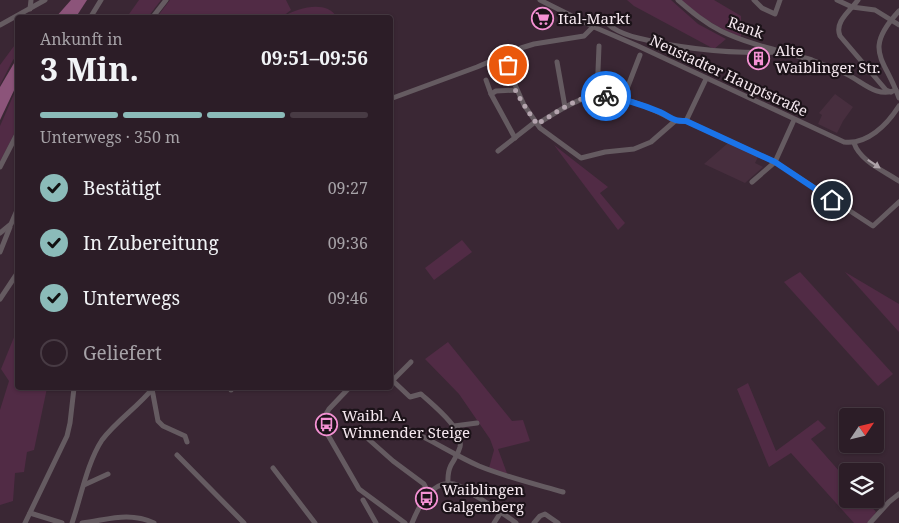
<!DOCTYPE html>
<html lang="de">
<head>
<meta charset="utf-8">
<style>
  body { margin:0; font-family:"Noto Serif",serif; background:#34262f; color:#f1f3f6; height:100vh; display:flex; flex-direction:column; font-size:19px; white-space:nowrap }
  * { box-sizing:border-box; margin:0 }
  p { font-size:16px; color:#a6a2a7 }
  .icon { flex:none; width:28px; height:28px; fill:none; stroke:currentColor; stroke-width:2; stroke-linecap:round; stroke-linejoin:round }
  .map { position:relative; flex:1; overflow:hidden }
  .sheet { position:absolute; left:15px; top:15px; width:378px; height:375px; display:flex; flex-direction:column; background:#2c1d27; border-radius:5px; box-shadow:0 1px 4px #0004,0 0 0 1px #483b44 }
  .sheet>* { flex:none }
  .needle { width:32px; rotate:55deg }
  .buttons { position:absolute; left:839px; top:408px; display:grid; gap:10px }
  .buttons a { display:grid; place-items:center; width:45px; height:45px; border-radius:5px; background:#2c1d27; box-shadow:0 1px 4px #0004,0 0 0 1px #483b44; font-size:25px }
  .pin { position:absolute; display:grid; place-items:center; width:42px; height:42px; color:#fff; margin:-21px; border:2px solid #fff; border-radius:50%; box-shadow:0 1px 5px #0007 }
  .courier { position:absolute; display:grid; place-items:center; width:50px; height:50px; margin:-25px; border:4px solid #1a73e8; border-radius:50%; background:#fff; color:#222; box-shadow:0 1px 6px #0007 }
  .summary em { font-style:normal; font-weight:700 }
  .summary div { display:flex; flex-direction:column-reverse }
  .summary { display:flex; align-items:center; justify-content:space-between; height:85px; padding:0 25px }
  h1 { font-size:32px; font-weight:700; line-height:38px }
  .bar { display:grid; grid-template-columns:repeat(4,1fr); gap:8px 5px; align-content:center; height:60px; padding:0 25px }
  .bar i { height:6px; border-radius:4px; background:#483b44 }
  .bar .active { background:#8bbbb9 }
  .bar p { grid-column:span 4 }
  ol { padding:0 25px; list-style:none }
  li { display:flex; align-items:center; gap:15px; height:55px }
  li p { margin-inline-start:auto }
  li .icon { padding:5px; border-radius:50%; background:#8bbbb9; color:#111; stroke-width:4 }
  li:last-child { color:#a6a2a7 }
  li i { width:28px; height:28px; border:2px solid #483b44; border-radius:50% }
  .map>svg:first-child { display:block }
  .built { fill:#472e3e }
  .green { fill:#512b45 }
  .water { fill:#8c547a }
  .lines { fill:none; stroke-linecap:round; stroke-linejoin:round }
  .minor { stroke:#655b61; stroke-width:5 }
  .oneway { fill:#ada2a8 }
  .done { stroke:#b4a4ae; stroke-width:5; stroke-dasharray:0 9 }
  .route { stroke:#1a73e8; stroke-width:6 }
  .labels { text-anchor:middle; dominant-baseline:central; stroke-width:4.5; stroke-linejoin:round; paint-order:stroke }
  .poi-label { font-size:15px; fill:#f5e8ef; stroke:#1c1319; text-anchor:start }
  .street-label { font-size:15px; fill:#f5e8ef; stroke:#1c1319 }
</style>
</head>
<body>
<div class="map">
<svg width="899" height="523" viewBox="0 0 899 523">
  <rect width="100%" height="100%" fill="#3a2734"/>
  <!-- built -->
  <g class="built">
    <path d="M835,94L853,107L843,121L837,133L818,124L822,115L819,113Z"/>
    <path d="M728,143L758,157L755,163L763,167L745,183L704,164Z"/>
  </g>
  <!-- green -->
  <g class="green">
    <path d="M139,0H161L148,17H127Z"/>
    <path d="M170,0H286L291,10L282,17C300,7 326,0 337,17H157Z"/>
    <path d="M627,0H671L698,24L726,39L714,49L634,6Z"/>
    <path d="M680,0H714L741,16V37C718,29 699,15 680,0Z"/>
    <path d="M17,42V56L13,60L0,85V65Z"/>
    <path d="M17,87V128L0,162V126Z"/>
    <path d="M554,145L608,187L600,193L625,223L618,230Z"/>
    <path d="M462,240L472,252L434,280L425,268Z"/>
    <path d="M800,272L893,374L878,386L784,282Z"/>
    <path d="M845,272L899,304V332Z"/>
    <path d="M17,330L18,388H47L34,450L27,452L24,472L15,473L13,501L0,505V410L9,381L1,369Z"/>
    <path d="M448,342L512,421L523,420L530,441L498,449L508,476L489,468L494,450L490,439L459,394L425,359Z"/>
    <path d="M748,383L776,451L818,420L826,428L811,439L847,480L848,499H865L876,512L869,523H854L791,453L769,467L737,389Z"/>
  </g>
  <!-- water -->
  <g class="water">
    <path d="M71,0H87L76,17H56Z"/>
    <path d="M17,58V84L0,120V87Z"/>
  </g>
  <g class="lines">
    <!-- minor -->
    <g class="minor">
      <path d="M540,0L594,27L638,46L844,142C867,145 887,125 899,106"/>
      <path d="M678,0C692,12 705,23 721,31C750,45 782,51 812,60C823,64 833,69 844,73C861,80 876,99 896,90"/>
      <path d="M754,0L762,8L775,14L780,0"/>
      <path d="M837,0L852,7L875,10L899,25"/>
      <path d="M858,0C850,11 834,22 840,36L886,90L891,92"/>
      <path d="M30,9L31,0"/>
      <path d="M899,11C862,51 885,58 899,98"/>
      <path d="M90,18L101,0"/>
      <path d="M152,18L166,0"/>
      <path d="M0,25L45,0"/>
      <path d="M785,52C735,54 686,50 638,38C630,36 621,33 613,28C609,25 606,21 600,20L584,36L534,44L521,48L513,55L508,69L524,105L540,128L581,158L605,152L634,149L651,142L675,121H686L775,162L873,226L899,202"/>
      <path d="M557,62L565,107"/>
      <path d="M486,80L491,94"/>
      <path d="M597,96L599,46"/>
      <path d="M390,99L477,67L505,55H513"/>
      <path d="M623,99L640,55"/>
      <path d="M686,121L706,79"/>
      <path d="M537,124C553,115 568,103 586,98C612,90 653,108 675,121"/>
      <path d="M515,138L491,94L496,91L516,90"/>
      <path d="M854,143C860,161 884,171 899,181"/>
      <path d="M498,151L535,122"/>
      <path d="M0,167L18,132"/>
      <path d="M752,182L775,162L794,120"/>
      <path d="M0,233L11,224L18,208"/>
      <path d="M0,252L10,227"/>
      <path d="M0,299L18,272"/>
      <path d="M390,378L410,397L421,394C433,405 464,429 460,447C456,463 447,461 448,484"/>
      <path d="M393,380L411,362"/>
      <path d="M231,388V390"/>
      <path d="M349,388L329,409L326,414V424L328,435L359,489L405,523"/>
      <path d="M152,389L158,421L163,426L185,436L187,442"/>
      <path d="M454,426L477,423"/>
      <path d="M407,429C432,440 454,455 479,466C506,477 535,484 563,492"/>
      <path d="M366,437L393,461L424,484L429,494"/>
      <path d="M177,455L244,523"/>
      <path d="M273,468L315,523"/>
      <path d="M84,485L108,474"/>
      <path d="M363,500L376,523"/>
      <path d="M30,513L62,523"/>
      <path d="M25,523L67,436L70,423L74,388"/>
      <path d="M72,523C81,497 87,463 102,440C117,420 138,407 153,388"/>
      <path d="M82,523C107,520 129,511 154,523"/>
      <path d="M412,523C419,506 431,480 454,484C463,486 472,494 481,499C492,507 505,514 516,523"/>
      <path d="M494,523L501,512"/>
      <path d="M534,523L540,516L545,514L558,523"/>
      <path d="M870,523L889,502L899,494"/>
    </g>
  </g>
  <!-- one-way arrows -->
  <defs><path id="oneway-solid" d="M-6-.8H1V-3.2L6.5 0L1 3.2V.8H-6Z" transform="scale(1.25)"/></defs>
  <use class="oneway" href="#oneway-solid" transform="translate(874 164) rotate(33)"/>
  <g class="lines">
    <!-- done -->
    <path class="done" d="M508,65C506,81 528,111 537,124C557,113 581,92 606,96"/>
    <!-- route -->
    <path class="route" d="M606,96C624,99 643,105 660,112C673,118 671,121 686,121L775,162L832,200"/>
  </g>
  <!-- icons -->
  <defs>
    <symbol id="supermarket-ring" viewBox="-11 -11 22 22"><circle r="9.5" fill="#1c1319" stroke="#f491d3" stroke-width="1.5"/><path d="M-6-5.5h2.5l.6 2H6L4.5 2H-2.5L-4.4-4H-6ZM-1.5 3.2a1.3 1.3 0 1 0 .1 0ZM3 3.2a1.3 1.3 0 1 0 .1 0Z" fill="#f491d3"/></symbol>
    <symbol id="building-ring" viewBox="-11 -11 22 22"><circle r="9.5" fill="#1c1319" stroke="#f491d3" stroke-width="1.5"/><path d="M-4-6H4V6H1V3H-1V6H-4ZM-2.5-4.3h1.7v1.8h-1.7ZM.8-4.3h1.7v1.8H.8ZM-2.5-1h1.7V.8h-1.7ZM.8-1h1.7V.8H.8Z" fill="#f491d3"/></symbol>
    <symbol id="bus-ring" viewBox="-11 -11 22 22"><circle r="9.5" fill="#1c1319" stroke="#f491d3" stroke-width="1.5"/><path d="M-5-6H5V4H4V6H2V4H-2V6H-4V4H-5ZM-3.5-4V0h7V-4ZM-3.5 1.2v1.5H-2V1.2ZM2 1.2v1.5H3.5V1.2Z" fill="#f491d3"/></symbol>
  </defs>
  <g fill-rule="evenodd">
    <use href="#supermarket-ring" x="530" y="6" width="25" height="25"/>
    <use href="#building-ring" x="746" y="46" width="25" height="25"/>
    <use href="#bus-ring" x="314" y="412" width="25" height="25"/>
    <use href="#bus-ring" x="414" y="486" width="25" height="25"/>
  </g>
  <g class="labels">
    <!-- poi labels -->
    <g class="poi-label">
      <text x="558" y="18">Ital-Markt</text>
      <text x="775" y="50">Alte<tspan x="775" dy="17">Waiblinger Str.</tspan></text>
      <text x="342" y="415">Waibl. A.<tspan x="342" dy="17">Winnender Steige</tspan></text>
      <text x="442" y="489">Waiblingen<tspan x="442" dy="17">Galgenberg</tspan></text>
    </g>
    <!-- street labels -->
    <g class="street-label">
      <text transform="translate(746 27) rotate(20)">Rank</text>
      <text transform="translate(729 75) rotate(25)">Neustadter Hauptstraße</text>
    </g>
  </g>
</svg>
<div class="buttons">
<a><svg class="needle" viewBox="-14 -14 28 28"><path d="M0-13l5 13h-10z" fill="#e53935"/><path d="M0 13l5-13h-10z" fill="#a6a2a7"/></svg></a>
<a><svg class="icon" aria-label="layers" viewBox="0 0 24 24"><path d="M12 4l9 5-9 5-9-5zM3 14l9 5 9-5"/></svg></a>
</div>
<div class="pin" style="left:508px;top:65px;background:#ea580c"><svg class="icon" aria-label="bag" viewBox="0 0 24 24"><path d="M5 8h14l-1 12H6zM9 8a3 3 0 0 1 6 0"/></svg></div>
<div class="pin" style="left:832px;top:200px;background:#1f2937"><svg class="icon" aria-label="home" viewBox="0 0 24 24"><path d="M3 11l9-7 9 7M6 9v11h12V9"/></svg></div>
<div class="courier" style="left:606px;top:96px"><svg class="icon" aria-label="bike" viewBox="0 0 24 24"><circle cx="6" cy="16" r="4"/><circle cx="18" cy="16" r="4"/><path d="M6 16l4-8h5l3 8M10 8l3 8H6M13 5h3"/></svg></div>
<section class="sheet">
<div class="summary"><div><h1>3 Min.</h1><p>Ankunft in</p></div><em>09:51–09:56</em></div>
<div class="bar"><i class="active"></i><i class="active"></i><i class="active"></i><i></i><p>Unterwegs · 350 m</p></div>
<ol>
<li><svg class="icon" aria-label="check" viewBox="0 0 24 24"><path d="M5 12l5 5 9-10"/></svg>Bestätigt<p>09:27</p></li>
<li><svg class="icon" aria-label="check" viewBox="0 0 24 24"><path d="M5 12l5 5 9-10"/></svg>In Zubereitung<p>09:36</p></li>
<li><svg class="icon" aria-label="check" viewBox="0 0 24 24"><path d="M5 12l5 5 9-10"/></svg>Unterwegs<p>09:46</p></li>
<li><i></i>Geliefert</li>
</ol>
</section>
</div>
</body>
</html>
